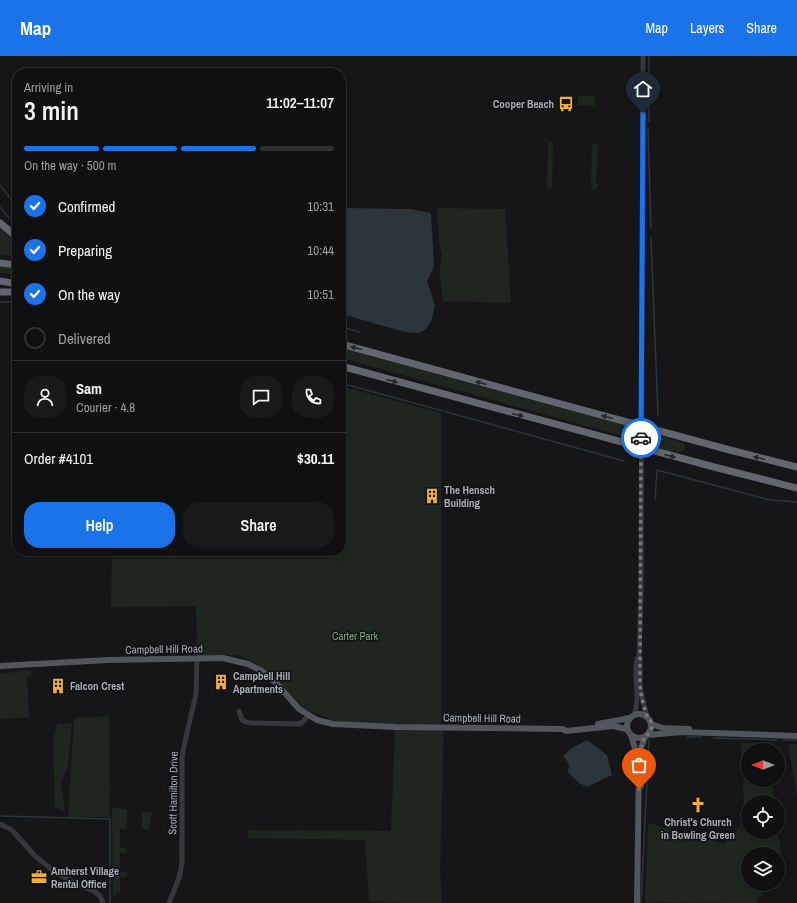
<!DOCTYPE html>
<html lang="en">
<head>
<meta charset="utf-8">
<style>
  body { margin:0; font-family:"Archivo Narrow",sans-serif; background:#19191b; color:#f1f3f6; height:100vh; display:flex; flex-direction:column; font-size:15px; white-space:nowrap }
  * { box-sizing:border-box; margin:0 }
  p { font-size:13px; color:#9c9d9f }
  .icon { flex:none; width:22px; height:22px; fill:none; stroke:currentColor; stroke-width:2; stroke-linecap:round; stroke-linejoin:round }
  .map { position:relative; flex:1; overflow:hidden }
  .panel { position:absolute; left:12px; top:12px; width:334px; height:488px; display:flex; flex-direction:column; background:#101012; border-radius:16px; box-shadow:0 2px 6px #0003,0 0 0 1px #303032 }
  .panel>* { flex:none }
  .needle { width:26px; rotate:270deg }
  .buttons { position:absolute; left:741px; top:687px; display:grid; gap:8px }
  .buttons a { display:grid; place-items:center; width:44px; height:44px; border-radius:50%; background:#101012; box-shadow:0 2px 6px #0003,0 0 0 1px #303032; font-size:20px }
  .pin { position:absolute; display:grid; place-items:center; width:34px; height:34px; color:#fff; margin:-41px -17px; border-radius:50% 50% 50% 0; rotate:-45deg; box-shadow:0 0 4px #0007 }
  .pin .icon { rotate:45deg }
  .courier { position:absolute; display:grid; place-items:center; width:40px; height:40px; margin:-20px; border:3px solid #1a73e8; border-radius:50%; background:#fff; color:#222; box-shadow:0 1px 5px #0007 }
  .summary em { font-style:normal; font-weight:600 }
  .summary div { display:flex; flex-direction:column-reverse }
  .summary { display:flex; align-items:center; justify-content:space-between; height:68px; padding:0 12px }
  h1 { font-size:26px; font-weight:600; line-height:30px }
  .bar { display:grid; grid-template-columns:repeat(4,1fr); gap:6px 4px; align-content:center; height:48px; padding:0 12px }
  .bar i { height:5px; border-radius:3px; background:#303032 }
  .bar .active { background:#1a73e8 }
  .bar p { grid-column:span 4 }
  .line { display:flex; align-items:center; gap:10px; padding:0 12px; border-top:1px solid #303032 }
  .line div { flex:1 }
  .round { display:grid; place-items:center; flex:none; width:42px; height:42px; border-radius:16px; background:#19191b }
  ol { padding:0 12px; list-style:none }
  li { display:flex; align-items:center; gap:12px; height:44px }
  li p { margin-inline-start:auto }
  li .icon { padding:4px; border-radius:50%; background:#1a73e8; color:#fff; stroke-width:4 }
  li:last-child { color:#9c9d9f }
  li i { width:22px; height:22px; border:2px solid #303032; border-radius:50% }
  .cta { display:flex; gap:8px; margin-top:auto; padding:8px 12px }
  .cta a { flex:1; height:46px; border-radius:16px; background:#1a73e8; color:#fff; font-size:16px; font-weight:600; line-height:46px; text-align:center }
  .cta a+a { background:#19191b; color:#f1f3f6 }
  header { display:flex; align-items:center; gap:24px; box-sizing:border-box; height:56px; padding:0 20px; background:#1a73e8; color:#fff }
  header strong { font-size:19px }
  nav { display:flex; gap:22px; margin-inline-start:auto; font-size:14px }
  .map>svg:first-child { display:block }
  .green { fill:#1e261f }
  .water { fill:#2c353c }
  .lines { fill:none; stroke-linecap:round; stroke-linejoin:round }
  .stream { stroke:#2c353c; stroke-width:1.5 }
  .minor { stroke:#37383d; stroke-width:5 }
  .major { stroke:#53555c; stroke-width:6 }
  .highway { stroke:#63666e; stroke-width:7 }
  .oneway { fill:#26262a }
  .done { stroke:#757880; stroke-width:4; stroke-dasharray:0 7.2 }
  .route { stroke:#1a73e8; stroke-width:5 }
  .labels { text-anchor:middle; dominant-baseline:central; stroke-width:3; stroke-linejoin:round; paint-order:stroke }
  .poi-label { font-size:11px; font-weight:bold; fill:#a8adb8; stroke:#111113; text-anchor:start }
  .park-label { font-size:11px; fill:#7fa381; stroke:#111113 }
  .street-label { font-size:11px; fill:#a8adb8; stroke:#111113 }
</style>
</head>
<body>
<header>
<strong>Map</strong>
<nav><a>Map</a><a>Layers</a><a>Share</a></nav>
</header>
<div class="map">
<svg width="797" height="847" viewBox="0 0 797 847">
  <rect width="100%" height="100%" fill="#161618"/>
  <!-- green -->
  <g class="green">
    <path d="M578,40H595V50L578,49Z"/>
    <path d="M552,86L553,87L552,131L548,132L547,131L548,88Z"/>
    <path d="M594,87L597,88L598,90L596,127L599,128L597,132L593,133L591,131L592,88Z"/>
    <path d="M437,152L505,153L511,247L443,245L439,216L442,199L439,186Z"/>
    <path d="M0,171L17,185V201L0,199Z"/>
    <path d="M0,207L17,209V219L0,217Z"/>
    <path d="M341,292L638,373L637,384L341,302Z"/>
    <path d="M341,330L441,357V668H378L338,666L304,653L288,638L273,621L260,610L238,599H197L196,550L111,551L112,495H341Z"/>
    <path d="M646,375L684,387L685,391L684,395L679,397L646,390Z"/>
    <path d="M31,614V620L27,621L29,661L0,663V618Z"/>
    <path d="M109,660L110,761H68L74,662Z"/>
    <path d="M72,667L68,710L61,726L65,756L55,752L53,685L57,668Z"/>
    <path d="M395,671L444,672L440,814L442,847H409L369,845L365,784L248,782V774L391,775Z"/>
    <path d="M741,687H773V694H748V724H772L773,746H748V776H778L782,803L778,814V798H748V828H771L756,845V847L645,846L648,767L724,788L745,764L743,731L745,714L741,705Z"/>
    <path d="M788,688H797V740Z"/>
    <path d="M112,752L127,753V773H120V792H127V797H120V815L127,816V821H120V835L113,840Z"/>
    <path d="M142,755L152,756L149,773H142Z"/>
  </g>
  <!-- water -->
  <g class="water">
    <path d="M341,152L410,153L431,157L434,211L427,225L435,250L431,266L426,273L419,277L405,276L341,258Z"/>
    <path d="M587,684L607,699L612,719L587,731L579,727L568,716L569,708L563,700L572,692Z"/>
  </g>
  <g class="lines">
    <!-- stream -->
    <g class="stream">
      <path d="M649,0V66"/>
      <path d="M648,72L651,173"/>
      <path d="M0,129L17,151"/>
      <path d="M0,151L7,160L17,167"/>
      <path d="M651,182L658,359"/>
      <path d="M0,246H17"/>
      <path d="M341,271L360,276"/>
      <path d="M341,327L624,405"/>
      <path d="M655,444L657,414L770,444L797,446"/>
      <path d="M687,681H701"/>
      <path d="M713,682L776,684"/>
      <path d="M783,684H797"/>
      <path d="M0,760L110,763V847"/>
      <path d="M641,847L649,684"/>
    </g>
    <!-- minor -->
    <g class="minor">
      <path d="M643,0L641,538L639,600L640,603V632L647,660"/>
      <path d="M239,655L242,664L246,666L252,667L299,668L304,665L308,659"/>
      <path d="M634,659C641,642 633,621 637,603"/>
      <path d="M0,768L12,774L35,800L55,816L76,828L94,835L100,840L103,847"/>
      <path d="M169,847L179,822L182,807V703L184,690L196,638L197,603"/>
    </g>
    <!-- major -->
    <g class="major">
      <path d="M0,610L108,604L223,602L248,608L262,615L277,628L299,653L317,664L333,668L395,671L563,673L566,675L613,670L626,673"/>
      <circle cx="639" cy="670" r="12"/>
      <path d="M598,668L630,662"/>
      <path d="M651,668L663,672L689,673"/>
      <path d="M631,679L636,696L639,711L637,847"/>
      <path d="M648,679L682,676L797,680"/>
      <path d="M641,730L643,716L641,692L645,681"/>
    </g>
    <!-- highway -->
    <g class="highway">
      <path d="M0,167L17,181"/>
      <path d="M0,207L17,209"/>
      <path d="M0,225L17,228"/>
      <path d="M0,236H17"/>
      <path d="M341,288L726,393L797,411"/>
      <path d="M341,310L714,411L797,432"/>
    </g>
  </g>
  <!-- one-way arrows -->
  <defs><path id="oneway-solid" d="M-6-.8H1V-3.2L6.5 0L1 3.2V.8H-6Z"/></defs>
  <g class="oneway">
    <use href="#oneway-solid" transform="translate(356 292) rotate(-165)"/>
    <use href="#oneway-solid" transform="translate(392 325) rotate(15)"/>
    <use href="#oneway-solid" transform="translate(481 327) rotate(-165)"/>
    <use href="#oneway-solid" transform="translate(518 359) rotate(15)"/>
    <use href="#oneway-solid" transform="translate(607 361) rotate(-165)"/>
    <use href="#oneway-solid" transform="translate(670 400) rotate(15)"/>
    <use href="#oneway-solid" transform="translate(759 402) rotate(-166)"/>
  </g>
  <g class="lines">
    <!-- done -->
    <path class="done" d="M639,733C649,720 639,701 642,687C644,679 653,677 652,668C651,664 647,661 646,657C642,646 640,635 640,623L641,382"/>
    <!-- route -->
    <path class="route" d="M641,382L643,57"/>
  </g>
  <!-- icons -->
  <defs>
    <symbol id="bus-bare" viewBox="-9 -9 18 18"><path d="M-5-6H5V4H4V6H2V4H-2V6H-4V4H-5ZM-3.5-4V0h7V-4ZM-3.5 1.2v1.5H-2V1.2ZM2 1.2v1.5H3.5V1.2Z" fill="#f2b134" stroke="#111113" stroke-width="2.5" paint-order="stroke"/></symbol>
    <symbol id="building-bare" viewBox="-9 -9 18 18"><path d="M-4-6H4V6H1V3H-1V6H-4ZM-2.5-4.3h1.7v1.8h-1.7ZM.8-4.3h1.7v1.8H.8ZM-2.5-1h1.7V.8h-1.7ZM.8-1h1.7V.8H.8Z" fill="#f2b134" stroke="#111113" stroke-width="2.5" paint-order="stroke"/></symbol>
    <symbol id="church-bare" viewBox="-9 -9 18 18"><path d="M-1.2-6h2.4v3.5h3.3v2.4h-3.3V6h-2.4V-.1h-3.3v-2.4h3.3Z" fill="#f2b134" stroke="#111113" stroke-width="2.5" paint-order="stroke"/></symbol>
    <symbol id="office-bare" viewBox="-9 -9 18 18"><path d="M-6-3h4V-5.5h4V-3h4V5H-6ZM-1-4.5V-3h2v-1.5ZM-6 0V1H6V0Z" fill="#f2b134" stroke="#111113" stroke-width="2.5" paint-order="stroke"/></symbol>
  </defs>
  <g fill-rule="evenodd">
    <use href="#bus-bare" x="555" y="37" width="22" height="22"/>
    <use href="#building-bare" x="421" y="429" width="22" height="22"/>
    <use href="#building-bare" x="210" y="615" width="22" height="22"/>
    <use href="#building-bare" x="47" y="619" width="22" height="22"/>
    <use href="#church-bare" x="687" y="738" width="22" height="22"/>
    <use href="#office-bare" x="28" y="810" width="22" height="22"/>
  </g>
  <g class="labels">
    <!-- poi labels -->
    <g class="poi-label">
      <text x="554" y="48" text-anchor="end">Cooper Beach</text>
      <text x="444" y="434">The Hensch<tspan x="444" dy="13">Building</tspan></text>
      <text x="233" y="620">Campbell Hill<tspan x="233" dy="13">Apartments</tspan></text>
      <text x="70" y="630">Falcon Crest</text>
      <text x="698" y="766" text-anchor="middle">Christ's Church<tspan x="698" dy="13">in Bowling Green</tspan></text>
      <text x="51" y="815">Amherst Village<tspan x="51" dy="13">Rental Office</tspan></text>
    </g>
    <!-- park labels -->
    <g class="park-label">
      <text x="355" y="580">Carter Park</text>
    </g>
    <!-- street labels -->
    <g class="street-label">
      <text transform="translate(164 593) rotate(-1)">Campbell Hill Road</text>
      <text transform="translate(482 662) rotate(1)">Campbell Hill Road</text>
      <text transform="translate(173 737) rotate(-89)">Scott Hamilton Drive</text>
    </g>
  </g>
</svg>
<div class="buttons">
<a><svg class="needle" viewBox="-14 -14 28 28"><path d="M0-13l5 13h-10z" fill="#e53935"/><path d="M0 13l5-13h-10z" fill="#9c9d9f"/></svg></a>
<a><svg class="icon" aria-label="locate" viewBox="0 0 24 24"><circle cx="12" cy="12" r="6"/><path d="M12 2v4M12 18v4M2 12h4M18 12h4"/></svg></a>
<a><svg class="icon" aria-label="layers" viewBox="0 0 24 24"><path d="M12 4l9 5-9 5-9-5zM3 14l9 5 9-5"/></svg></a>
</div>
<div class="pin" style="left:639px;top:733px;background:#ea580c"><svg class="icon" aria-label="bag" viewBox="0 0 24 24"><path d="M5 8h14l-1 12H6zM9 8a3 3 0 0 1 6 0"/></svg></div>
<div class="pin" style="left:643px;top:57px;background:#1f2937"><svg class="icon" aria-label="home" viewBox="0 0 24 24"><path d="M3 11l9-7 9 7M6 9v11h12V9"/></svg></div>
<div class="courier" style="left:641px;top:382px"><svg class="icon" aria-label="car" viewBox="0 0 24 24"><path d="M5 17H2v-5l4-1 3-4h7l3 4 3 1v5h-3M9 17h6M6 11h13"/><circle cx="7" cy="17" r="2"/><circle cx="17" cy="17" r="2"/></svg></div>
<section class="panel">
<div class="summary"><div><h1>3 min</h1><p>Arriving in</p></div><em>11:02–11:07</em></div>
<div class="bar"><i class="active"></i><i class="active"></i><i class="active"></i><i></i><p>On the way · 500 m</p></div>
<ol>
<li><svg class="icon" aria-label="check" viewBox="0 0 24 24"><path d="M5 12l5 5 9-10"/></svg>Confirmed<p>10:31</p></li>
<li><svg class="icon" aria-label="check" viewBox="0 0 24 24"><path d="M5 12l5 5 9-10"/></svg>Preparing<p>10:44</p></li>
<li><svg class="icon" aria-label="check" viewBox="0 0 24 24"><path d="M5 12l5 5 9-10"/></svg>On the way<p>10:51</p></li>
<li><i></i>Delivered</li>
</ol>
<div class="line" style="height:72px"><a class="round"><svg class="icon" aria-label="person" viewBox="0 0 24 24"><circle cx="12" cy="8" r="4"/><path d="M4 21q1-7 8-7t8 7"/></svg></a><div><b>Sam</b><p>Courier · 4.8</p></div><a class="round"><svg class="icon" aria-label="chat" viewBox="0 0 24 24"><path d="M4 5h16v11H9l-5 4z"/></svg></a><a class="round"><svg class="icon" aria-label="phone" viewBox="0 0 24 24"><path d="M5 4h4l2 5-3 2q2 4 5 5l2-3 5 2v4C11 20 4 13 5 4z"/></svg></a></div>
<div class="line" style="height:52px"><div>Order #4101</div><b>$30.11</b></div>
<div class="cta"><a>Help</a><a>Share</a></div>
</section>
</div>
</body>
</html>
